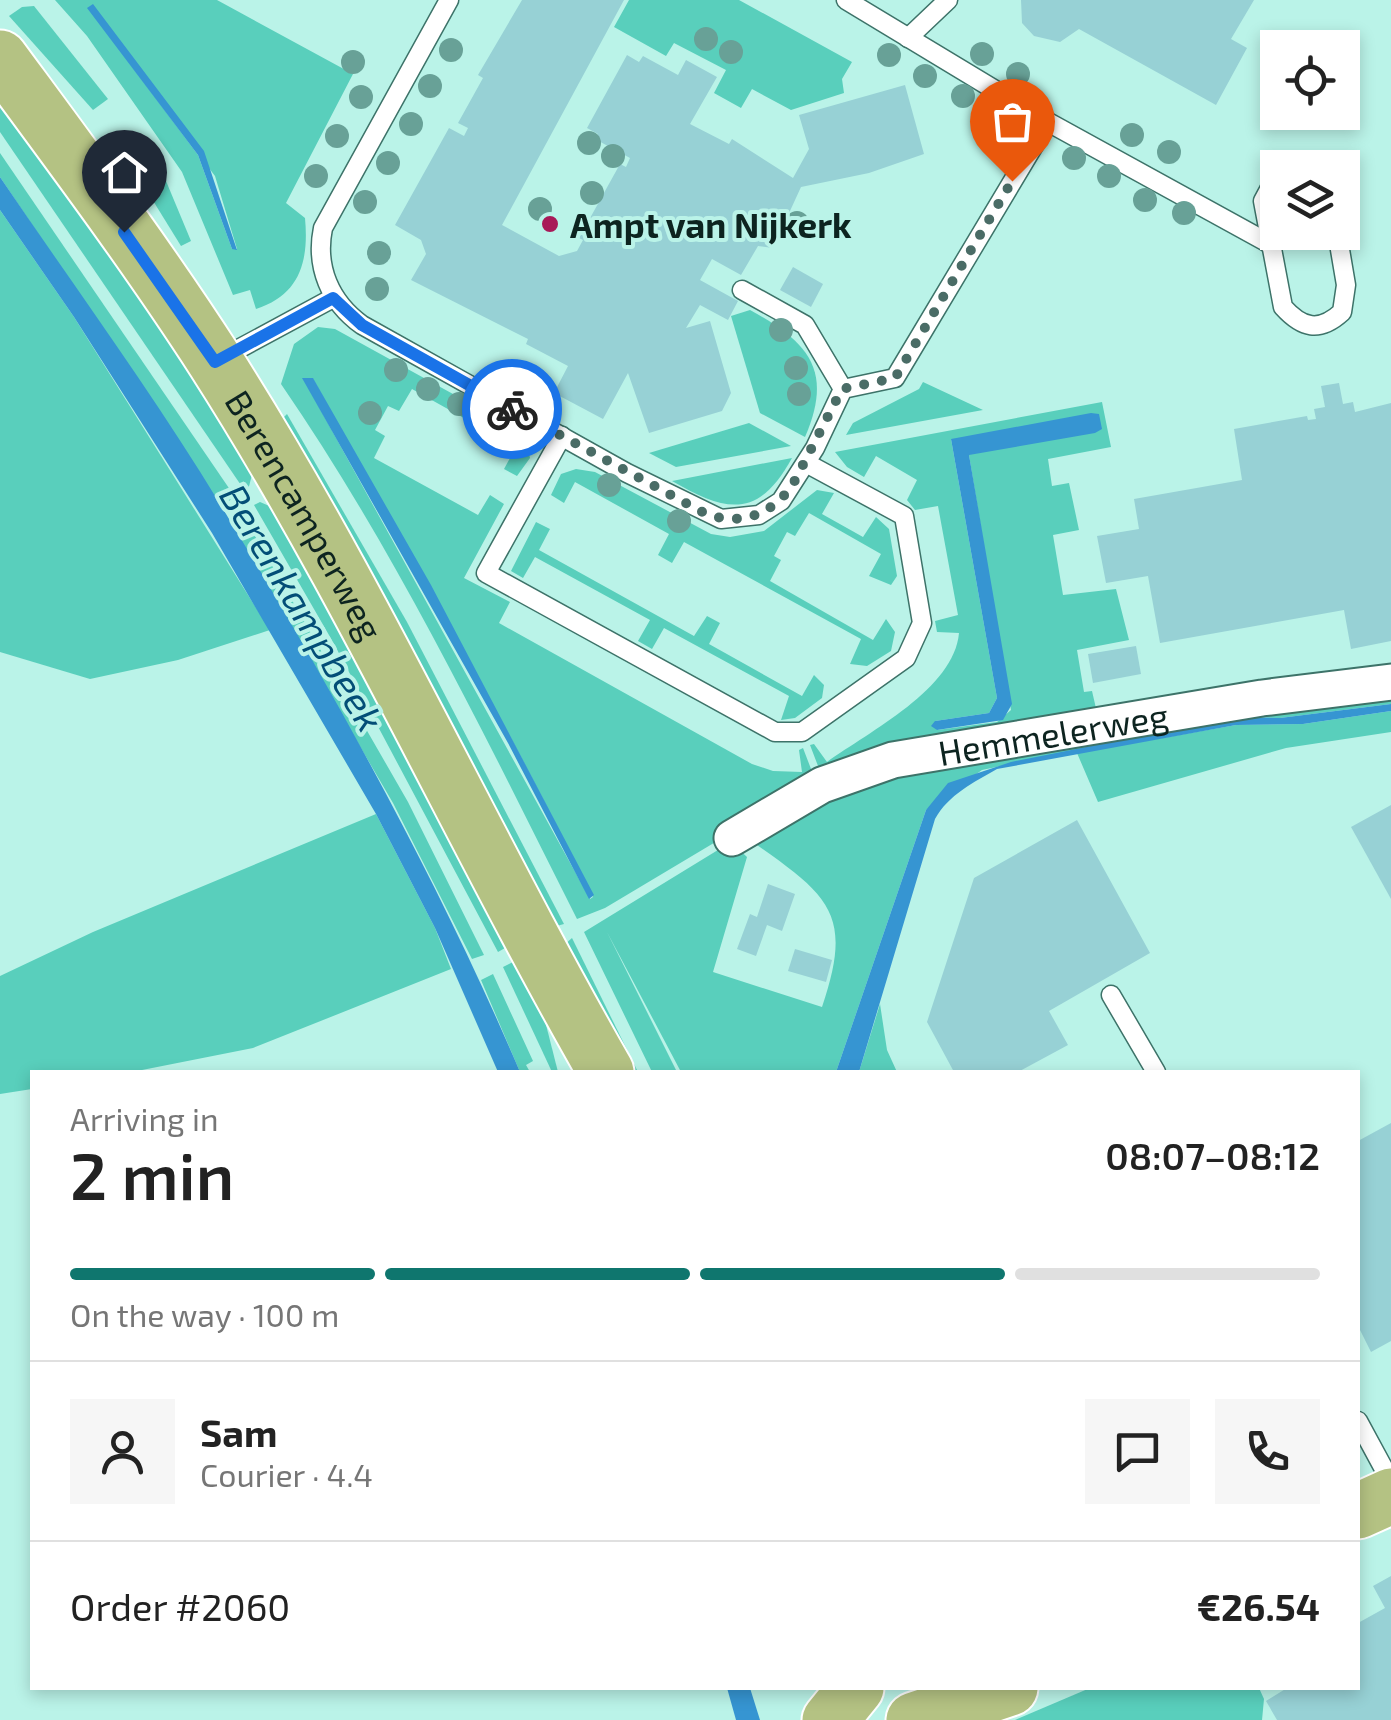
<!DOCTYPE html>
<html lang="en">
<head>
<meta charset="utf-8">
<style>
  body { margin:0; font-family:"Exo 2",sans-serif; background:#f6f6f6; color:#222; height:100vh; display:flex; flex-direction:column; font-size:38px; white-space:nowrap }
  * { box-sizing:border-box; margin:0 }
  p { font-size:32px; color:#767676 }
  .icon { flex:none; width:55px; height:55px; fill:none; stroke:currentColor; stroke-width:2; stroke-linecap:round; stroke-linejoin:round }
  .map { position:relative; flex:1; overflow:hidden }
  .details { position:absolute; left:30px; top:1070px; width:1330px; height:620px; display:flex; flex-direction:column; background:#fff; border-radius:0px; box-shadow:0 5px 15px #0003 }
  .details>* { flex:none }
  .tools { position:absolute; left:1260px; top:30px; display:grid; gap:20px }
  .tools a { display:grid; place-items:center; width:100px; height:100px; border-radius:0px; background:#fff; box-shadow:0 5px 15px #0003; font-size:50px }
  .pin { position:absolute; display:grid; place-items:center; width:85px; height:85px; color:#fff; margin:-102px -42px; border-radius:50% 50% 50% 0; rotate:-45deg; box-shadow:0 0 10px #0007 }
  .pin .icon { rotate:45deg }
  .courier { position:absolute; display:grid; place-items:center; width:100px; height:100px; margin:-50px; border:8px solid #1a73e8; border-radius:50%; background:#fff; color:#222; box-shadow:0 2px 12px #0007 }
  .headline em { font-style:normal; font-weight:600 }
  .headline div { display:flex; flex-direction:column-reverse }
  .headline { display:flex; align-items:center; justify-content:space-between; height:170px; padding:0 40px }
  h1 { font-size:65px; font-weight:600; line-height:75px }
  .bar { display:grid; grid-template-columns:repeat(4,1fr); gap:15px 10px; align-content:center; height:120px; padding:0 40px }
  .bar i { height:12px; border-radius:8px; background:#e0e0e0 }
  .bar .on { background:#0f766e }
  .bar p { grid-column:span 4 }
  .line { display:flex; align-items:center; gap:25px; padding:0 40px; border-top:2px solid #e0e0e0 }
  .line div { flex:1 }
  .round { display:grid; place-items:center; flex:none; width:105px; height:105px; border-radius:0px; background:#f6f6f6 }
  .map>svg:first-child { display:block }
  .green { fill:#59cfbc; fill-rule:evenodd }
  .water { fill:#3695d2 }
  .building { fill:#97d1d5 }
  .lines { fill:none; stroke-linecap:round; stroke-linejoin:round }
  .lane-casing { stroke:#3d7369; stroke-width:21 }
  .street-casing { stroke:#3d7369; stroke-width:39 }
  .primary-casing { stroke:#fff; stroke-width:59 }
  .lane { stroke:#fff; stroke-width:18 }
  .street { stroke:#fff; stroke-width:35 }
  .primary { stroke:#b4c283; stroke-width:55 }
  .tree { fill:#68a197 }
  .done { stroke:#4a6c66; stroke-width:10; stroke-dasharray:0 18 }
  .route { stroke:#1a73e8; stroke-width:12 }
  .poi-dot { fill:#a81958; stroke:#baf3e8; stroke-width:4 }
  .labels { text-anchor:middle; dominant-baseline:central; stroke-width:8; stroke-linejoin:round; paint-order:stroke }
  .poi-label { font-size:35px; font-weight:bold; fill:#0d2420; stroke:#baf3e8; text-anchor:start }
  .street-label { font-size:35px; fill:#0d2420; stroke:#baf3e8 }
  .water-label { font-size:38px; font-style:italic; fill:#034e77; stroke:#baf3e8 }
</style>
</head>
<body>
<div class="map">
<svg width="1391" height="1720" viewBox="0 0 1391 1720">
  <rect width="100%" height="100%" fill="#baf3e8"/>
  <!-- green -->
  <g class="green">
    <path d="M55,0H217L353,74L286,203L305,218C309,261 300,295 256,309L250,290L233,295L182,172L87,36ZM87,6L215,176L237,249H232L198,155Z"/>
    <path d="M629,0H739L852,62L842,79L844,93L791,110L752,89L741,108L714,93L726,70L674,43L666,56L614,27Z"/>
    <path d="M34,6L108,99L93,110L9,16L22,7Z"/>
    <path d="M0,100L122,271L253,471L247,494L0,132Z"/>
    <path d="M142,146L166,181L191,241L181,246L126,157Z"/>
    <path d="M0,153L235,497L221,506L0,177Z"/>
    <path d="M0,210L74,317L270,630L178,660L90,679L0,652Z"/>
    <path d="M750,310C808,342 834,370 805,437L760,413L731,316Z"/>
    <path d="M318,327L335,329L502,421L526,439L530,458L517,476L504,469L516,447L412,389L399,411L388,406L375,430L385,436L374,458L478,515L490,495L504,504L464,578L510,602L499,623L752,764L773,771L802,772L799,750L803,748L816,782L605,908L577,919C486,738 396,551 281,384L294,344ZM303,378L313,379C409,551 505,721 593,897L590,899Z"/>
    <path d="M923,382L983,410L846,435L853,423L919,389Z"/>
    <path d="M1102,402L1111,447L1048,459L1052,486L1069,483L1079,530L1053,535L1063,595L1116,589L1129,640L1077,650L1084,692L1092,691L1098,717L823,779L810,745L814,744L827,762C870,731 954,689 959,633L937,632L935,621L958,615L938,506L915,510L907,500L917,480L876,456L864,477L847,467L835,452ZM951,439L969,455L1011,710L997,722L937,730L935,721L989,713L997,698Z"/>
    <path d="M287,414L407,622L564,924L553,927L282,419Z"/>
    <path d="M749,423L791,446L676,467L649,453Z"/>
    <path d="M792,458C758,520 726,512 672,481Z"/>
    <path d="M576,469L595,472L711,534L730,537L764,531L817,490L834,493L822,514L863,537L876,517L889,529L897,576L891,585L869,576L881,554L809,513L795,536L787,532L774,556L781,560L770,581L873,640L886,619L895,632L891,651L867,666L850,664L861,639L684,542L672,563L658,555L669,534L575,482L564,503L551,495L561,474Z"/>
    <path d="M260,502L274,508L508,938L505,948L498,952L333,642L254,505Z"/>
    <path d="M243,515L408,802L484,955L472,959L393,803L229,522Z"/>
    <path d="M536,522L550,529L539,550L694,636L707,616L720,623L709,644L802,696L814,675L824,685L822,698L795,718L781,720L789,696L664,628L652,649L638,641L650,620L535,557L523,578L511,571Z"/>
    <path d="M1391,690V704L1280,718L1237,717L982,770L926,810L836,1072H681L607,932L677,1072H652L584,932L731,842L747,857L713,972L822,1007C853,916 831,897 757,845L769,828L843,783Z"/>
    <path d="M1391,711V732L1286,748L1098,802L1077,753L1236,725L1303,724Z"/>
    <path d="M376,814L435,928L451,969L253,1048L132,1072H32V1089L0,1094V976L93,932Z"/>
    <path d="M572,938L638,1072H623L564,945Z"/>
    <path d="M513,962L522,965L542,1009L558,1072H552L503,967Z"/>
    <path d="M493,974L533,1061L526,1065L530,1072H520L481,980Z"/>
    <path d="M880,1004L887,1050L897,1072H859Z"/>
    <path d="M1090,1688H1259L1264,1699L1262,1720H1015Z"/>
  </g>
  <!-- water -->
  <g class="water">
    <path d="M93,4L204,151L237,250L232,249L198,155L87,8Z"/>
    <path d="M0,177C73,285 152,392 220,504C331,687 436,875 520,1072H498L435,928L376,814L212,533L74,317L0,210Z"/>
    <path d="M302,378H313L431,585L594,895L589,899L508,743Z"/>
    <path d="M1091,413L1099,414L1102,429L1095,433L969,455L1012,704L1003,720L937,730L931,726L935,721L989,713L997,698L951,439Z"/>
    <path d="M1391,704V711L1303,724L1236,725L997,769C974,782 948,795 935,819L859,1072H836L926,810L948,783L1011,762L1237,717L1280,718Z"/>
    <path d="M727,1688H750L760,1720H736Z"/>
  </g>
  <!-- building -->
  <g class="building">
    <path d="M522,0H624L502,225L559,256L577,251L583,240L579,238L620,164L626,167L630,158L595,139L598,134L587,128L627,55L639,62L643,56L678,75L686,60L717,77L690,124L729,144L732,139L793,178L809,149L799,115L905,85L924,154L869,173L801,187L773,248L758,246L741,275L712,259L700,280L738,301L728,320L700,305L686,328L710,321L731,393L722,411L649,433L628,373L603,419L554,393L568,366L526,344L528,339L411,280L426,254L421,240L395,225L449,128L464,136L468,128L458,123L483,78L478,75Z"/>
    <path d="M1021,0H1254L1231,39L1247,48L1216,105L1079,29L1060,42L1034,36L1022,23Z"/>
    <path d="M793,267L823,284L811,307L780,290Z"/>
    <path d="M1339,383L1343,404L1353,402L1355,412L1391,403V641L1351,649L1344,610L1160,643L1148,576L1106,583L1097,536L1139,529L1134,499L1242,480L1234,429L1307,416L1308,420L1316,419L1314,409L1325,407L1321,386Z"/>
    <path d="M1136,646L1141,674L1093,683L1088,654Z"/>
    <path d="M1391,805V899L1351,827Z"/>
    <path d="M1077,820L1150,953L1049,1011L1068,1045L1018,1072H954L927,1022L974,878Z"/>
    <path d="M768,884L795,894L782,931L767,925L756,956L737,949L750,914L757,917Z"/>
    <path d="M795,949L832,960L826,982L788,971Z"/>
    <path d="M1391,1123V1341L1371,1352L1358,1326V1141Z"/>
    <path d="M1391,1576V1720H1277L1266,1701L1287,1688H1358V1623L1385,1608L1373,1586Z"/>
  </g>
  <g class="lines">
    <defs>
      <g id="lane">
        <path d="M449,0L323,228C315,267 330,302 362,325L627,473L721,519L759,515L781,501L815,448L843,389L895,378L1048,122L846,0"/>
        <path d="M908,38L948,0"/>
        <path d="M1048,122L1272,245"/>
        <path d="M1287,168H1304"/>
        <path d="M1278,173L1263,201L1283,307C1302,328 1319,333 1342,312L1346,285L1337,232"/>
        <path d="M742,290L805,325L843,389"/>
        <path d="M220,359L333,298"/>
        <path d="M562,436L486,573L775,732H802L906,658L922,623L904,516L806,463"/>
        <path d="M1111,995L1156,1072"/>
        <path d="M1358,1421L1391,1482"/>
      </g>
      <g id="street">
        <path id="s1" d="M732,838L822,785L893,760L1262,698L1391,682"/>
      </g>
      <g id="primary">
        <path id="s2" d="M0,58C73,157 148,257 215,361C361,589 472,838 606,1072"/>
        <path d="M1358,1511L1391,1496"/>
        <path d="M830,1720L856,1688"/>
        <path d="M914,1720L1010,1688"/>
      </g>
    </defs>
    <!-- lane casing -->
    <use href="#lane" class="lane-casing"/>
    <!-- street casing -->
    <use href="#street" class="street-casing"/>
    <!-- primary casing -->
    <use href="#primary" class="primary-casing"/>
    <!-- lane -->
    <use href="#lane" class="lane"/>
    <!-- street -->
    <use href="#street" class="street"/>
    <!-- primary -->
    <use href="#primary" class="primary"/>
  </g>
  <!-- trees -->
  <g class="tree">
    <circle cx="706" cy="39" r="12"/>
    <circle cx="451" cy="50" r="12"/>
    <circle cx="731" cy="52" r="12"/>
    <circle cx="982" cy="54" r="12"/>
    <circle cx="889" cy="55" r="12"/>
    <circle cx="353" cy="62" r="12"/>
    <circle cx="1018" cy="74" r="12"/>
    <circle cx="925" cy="76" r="12"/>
    <circle cx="430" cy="86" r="12"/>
    <circle cx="963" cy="96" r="12"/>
    <circle cx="361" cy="97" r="12"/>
    <circle cx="999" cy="112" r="12"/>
    <circle cx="411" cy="124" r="12"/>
    <circle cx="1132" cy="135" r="12"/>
    <circle cx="337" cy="136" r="12"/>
    <circle cx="589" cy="143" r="12"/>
    <circle cx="1169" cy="152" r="12"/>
    <circle cx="613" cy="156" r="12"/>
    <circle cx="1074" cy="158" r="12"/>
    <circle cx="388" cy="163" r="12"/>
    <circle cx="316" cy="176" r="12"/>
    <circle cx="1109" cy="176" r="12"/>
    <circle cx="592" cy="193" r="12"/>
    <circle cx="1145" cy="200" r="12"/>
    <circle cx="365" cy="202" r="12"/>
    <circle cx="540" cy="209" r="12"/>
    <circle cx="1184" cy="213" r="12"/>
    <circle cx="797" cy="223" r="12"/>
    <circle cx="379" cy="253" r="12"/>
    <circle cx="377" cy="289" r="12"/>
    <circle cx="781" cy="330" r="12"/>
    <circle cx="796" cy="368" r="12"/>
    <circle cx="396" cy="370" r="12"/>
    <circle cx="428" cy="389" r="12"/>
    <circle cx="799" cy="394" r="12"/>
    <circle cx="459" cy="404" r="12"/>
    <circle cx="370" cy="413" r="12"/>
    <circle cx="503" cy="429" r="12"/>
    <circle cx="609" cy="485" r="12"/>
    <circle cx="679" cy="521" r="12"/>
  </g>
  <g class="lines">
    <!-- done -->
    <path class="done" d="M512,409L708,515C743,525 770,515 792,486L842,389L895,378L1012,181"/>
    <!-- route -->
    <path class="route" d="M124,232L215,362L333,298L362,325L512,409"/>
  </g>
  <!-- markers -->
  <circle class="poi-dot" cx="550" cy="224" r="10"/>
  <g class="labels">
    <!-- poi labels -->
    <g class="poi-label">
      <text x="570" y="224">Ampt van Nijkerk</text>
    </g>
    <!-- street labels -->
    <g class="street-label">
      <text stroke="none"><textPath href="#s2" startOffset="550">Berencamperweg</textPath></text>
      <text stroke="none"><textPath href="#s1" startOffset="342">Hemmelerweg</textPath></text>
    </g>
    <!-- water labels -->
    <g class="water-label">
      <text transform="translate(303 607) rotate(59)">Berenkampbeek</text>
    </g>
  </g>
</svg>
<div class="tools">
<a><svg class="icon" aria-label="locate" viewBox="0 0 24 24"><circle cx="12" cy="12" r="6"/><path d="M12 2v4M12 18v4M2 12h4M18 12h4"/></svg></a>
<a><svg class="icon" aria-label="layers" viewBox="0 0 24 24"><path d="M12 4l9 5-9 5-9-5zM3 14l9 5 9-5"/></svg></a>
</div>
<div class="pin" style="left:1012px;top:181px;background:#ea580c"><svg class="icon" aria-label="bag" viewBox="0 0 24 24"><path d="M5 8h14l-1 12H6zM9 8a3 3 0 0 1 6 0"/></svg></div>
<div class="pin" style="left:124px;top:232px;background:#1f2937"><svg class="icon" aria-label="home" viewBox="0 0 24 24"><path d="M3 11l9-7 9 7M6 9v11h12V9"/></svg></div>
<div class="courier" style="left:512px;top:409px"><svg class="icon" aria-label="bike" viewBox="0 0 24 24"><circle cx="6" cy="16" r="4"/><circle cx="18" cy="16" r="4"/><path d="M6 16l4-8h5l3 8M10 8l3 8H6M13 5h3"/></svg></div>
<section class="details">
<div class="headline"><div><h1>2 min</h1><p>Arriving in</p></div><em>08:07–08:12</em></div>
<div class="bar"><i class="on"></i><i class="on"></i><i class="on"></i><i></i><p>On the way · 100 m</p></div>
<div class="line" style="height:180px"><a class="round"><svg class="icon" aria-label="person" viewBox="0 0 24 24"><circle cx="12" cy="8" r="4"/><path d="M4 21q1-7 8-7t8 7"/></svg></a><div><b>Sam</b><p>Courier · 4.4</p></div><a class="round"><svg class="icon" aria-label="chat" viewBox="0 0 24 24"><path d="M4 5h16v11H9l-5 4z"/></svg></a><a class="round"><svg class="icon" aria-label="phone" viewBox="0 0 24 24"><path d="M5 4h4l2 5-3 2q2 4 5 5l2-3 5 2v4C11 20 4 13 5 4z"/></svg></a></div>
<div class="line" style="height:130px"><div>Order #2060</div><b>€26.54</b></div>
</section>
</div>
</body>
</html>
